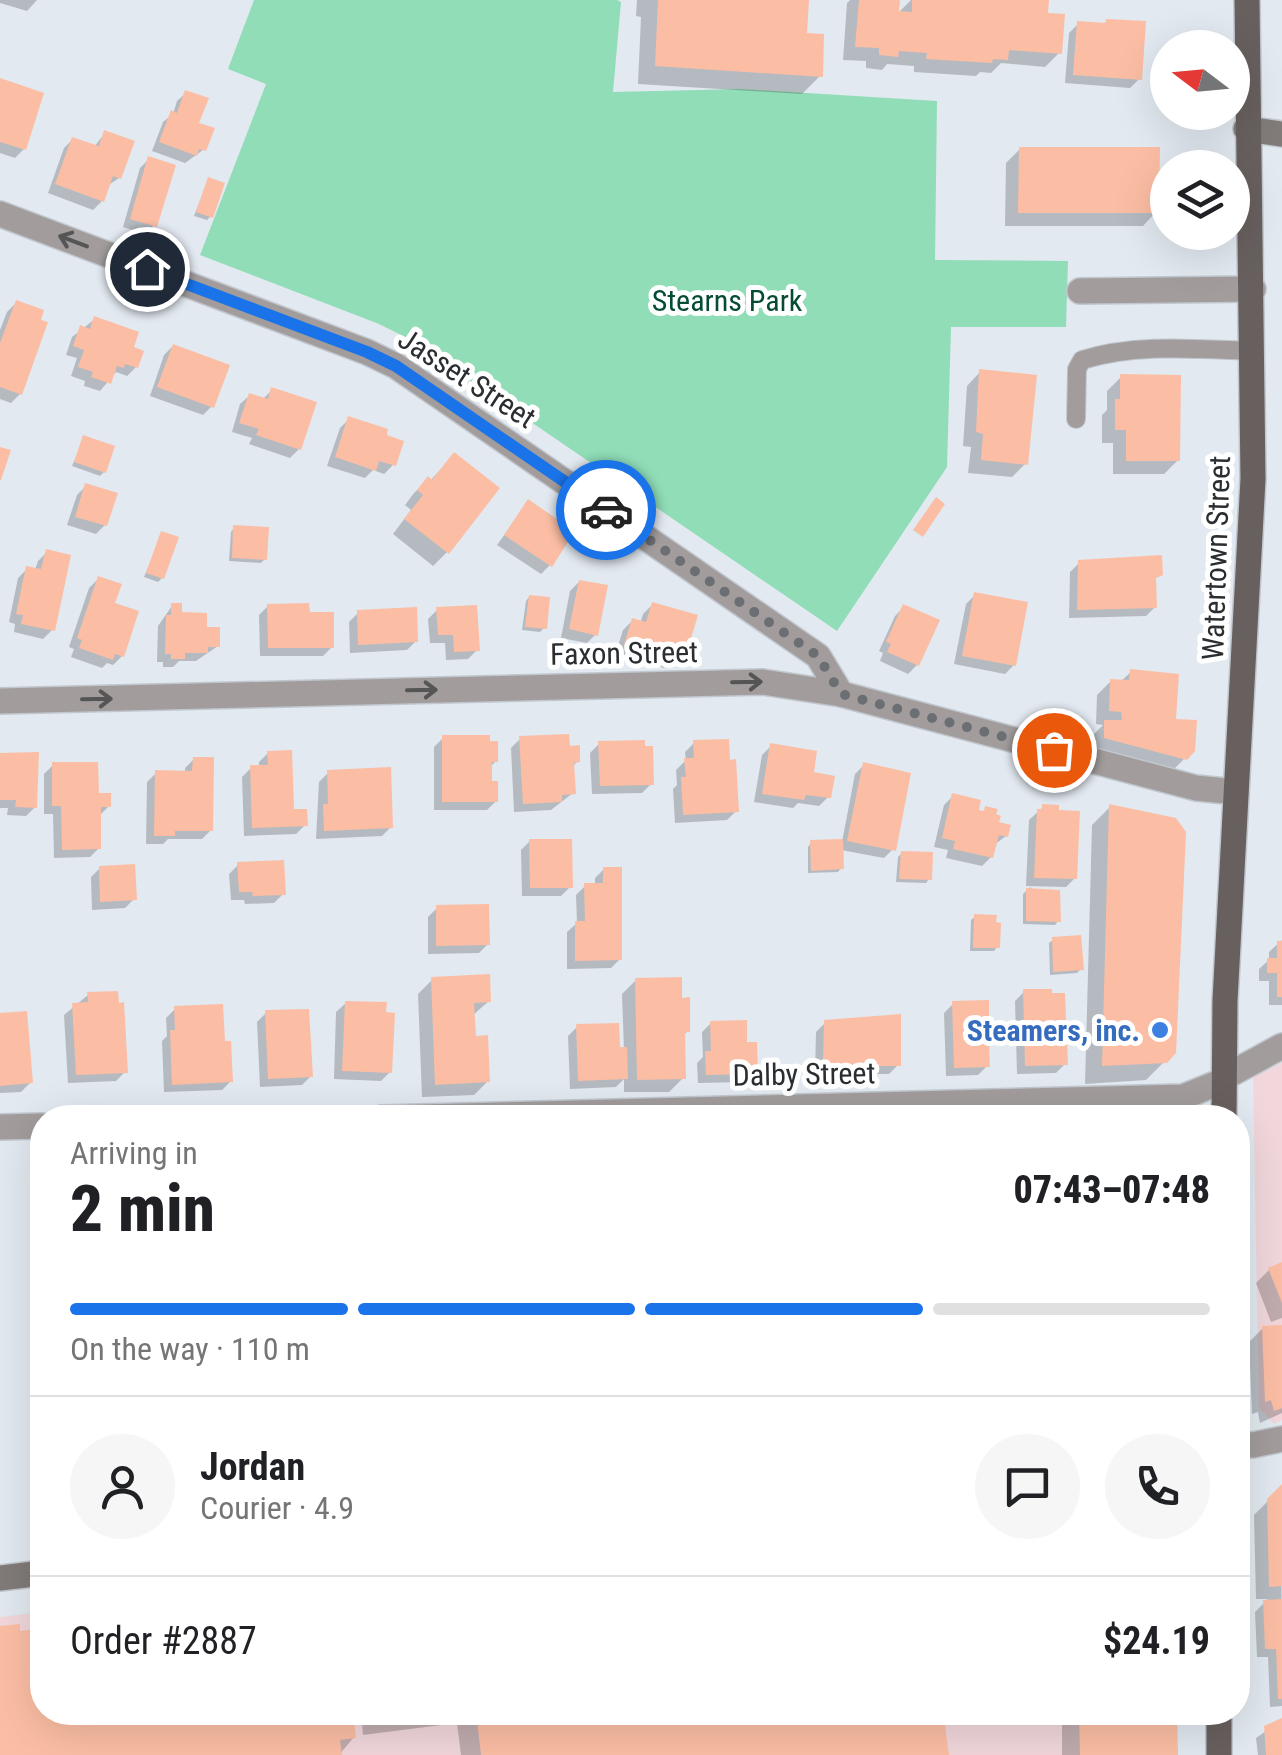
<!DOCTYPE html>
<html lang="en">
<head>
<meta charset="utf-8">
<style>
  body { margin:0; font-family:"Roboto Condensed",sans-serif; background:#f6f6f6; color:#202124; height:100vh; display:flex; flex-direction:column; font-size:38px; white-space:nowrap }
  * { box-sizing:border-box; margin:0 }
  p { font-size:32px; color:#757577 }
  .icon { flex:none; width:55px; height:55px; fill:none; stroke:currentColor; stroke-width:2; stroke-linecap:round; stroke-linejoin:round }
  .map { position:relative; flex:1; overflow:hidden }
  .drawer { position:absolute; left:30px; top:1105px; width:1220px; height:620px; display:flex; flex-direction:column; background:#fff; border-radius:40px; box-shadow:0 10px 40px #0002 }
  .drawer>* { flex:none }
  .needle { width:65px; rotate:286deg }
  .fabs { position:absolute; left:1150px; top:30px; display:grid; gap:20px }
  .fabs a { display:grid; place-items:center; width:100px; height:100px; border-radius:50%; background:#fff; box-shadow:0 10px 40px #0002; font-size:50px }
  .pin { position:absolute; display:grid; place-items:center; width:85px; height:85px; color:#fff; margin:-42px; border:5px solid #fff; border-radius:50%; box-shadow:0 2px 10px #0007 }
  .courier { position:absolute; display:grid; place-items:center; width:100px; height:100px; margin:-50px; border:8px solid #1a73e8; border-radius:50%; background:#fff; color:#222; box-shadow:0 2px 12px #0007 }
  .overview em { font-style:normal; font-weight:800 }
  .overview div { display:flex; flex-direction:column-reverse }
  .overview { display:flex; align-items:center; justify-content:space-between; height:170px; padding:0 40px }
  h1 { font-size:65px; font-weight:800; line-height:75px }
  .bar { display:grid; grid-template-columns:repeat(4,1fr); gap:15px 10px; align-content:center; height:120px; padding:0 40px }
  .bar i { height:12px; border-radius:8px; background:#e0e0e0 }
  .bar .current { background:#1a73e8 }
  .bar p { grid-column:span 4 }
  .line { display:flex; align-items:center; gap:25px; padding:0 40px; border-top:2px solid #e0e0e0 }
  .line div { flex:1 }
  .round { display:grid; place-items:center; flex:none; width:105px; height:105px; border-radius:52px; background:#f6f6f6 }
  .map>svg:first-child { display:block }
  .commercial { fill:#f1d7db }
  .green { fill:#90ddb8 }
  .shadow { fill:#0003 }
  .building { fill:#fbbea4 }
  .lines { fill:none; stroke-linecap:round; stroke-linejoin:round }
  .lane-casing { stroke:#c1c7ce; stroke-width:20 }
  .street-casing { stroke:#c1c7ce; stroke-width:28 }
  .secondary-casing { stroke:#c1c7ce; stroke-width:28 }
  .primary-casing { stroke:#c1c7ce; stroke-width:28 }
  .lane { stroke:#a29d9c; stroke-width:18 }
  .street { stroke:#a29d9c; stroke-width:25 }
  .secondary { stroke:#807a78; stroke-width:25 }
  .primary { stroke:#68605e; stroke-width:25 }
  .oneway { stroke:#555556 }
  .done { stroke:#6b6f74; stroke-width:10; stroke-dasharray:0 18 }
  .route { stroke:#1a73e8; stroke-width:12 }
  .shop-dot { fill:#3f7fe0; stroke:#fff; stroke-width:4 }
  .labels { text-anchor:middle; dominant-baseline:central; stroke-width:10; stroke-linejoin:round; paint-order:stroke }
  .park-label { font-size:30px; fill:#064c33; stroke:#fff }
  .street-label { font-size:30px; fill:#2b2e31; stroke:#fff }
  .shop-label { font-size:30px; font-weight:bold; fill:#366cbe; stroke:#fff; text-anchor:end }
</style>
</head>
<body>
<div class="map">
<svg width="1282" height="1755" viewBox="0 0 1282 1755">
  <rect width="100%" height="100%" fill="#e2e9f0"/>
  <!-- commercial -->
  <g class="commercial">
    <path d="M1282,1063V1420L1274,1424L1259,1408L1253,1077Z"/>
    <path d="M42,1612V1712H1176V1755H0V1617Z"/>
  </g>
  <!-- green -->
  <path class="green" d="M254,0H617L621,2L613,92L740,89L937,101L935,260L1068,261L1066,327H951L947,467L837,631L411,340L379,324L200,255L266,84L228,69Z"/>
  <!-- shadow -->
  <g class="shadow">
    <path d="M0,0H37L27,11L0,3Z"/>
    <path d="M637,0H807L804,35L820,76L802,94L638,84L641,17L636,16Z"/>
    <path d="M850,0H898L896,15L911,0H1047L1045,15L1059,53L1045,67L1001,63L991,73L980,72L976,76L914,72V66L887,64L882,70L866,68V61L843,60L847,3Z"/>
    <path d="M1107,21L1139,79L1130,88L1065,83L1069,33L1078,24L1102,25Z"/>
    <path d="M0,81L24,149L15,158L0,153Z"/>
    <path d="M186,93L203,150L185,163L152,151L163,122L173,114L177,101Z"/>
    <path d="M105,133L119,178L107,186L102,201L93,210L48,193L64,148L73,139L94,147Z"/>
    <path d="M1020,149L1156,212L1143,226H1005L1006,163Z"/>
    <path d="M149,159L154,225L145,234L123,227L140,168Z"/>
    <path d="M208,180L211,216L207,220L194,216Z"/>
    <path d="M16,303L20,394L11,403L0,399V330L7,312Z"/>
    <path d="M95,319L131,349L136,367L127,376L116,372L100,391L84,386L85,381L71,376L77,358L66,355L72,337Z"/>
    <path d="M173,346L212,406L203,415L150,396L164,355Z"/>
    <path d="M980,372L1026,463L1012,477L968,473L971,447L963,446L967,386Z"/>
    <path d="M1121,377L1178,460L1164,474H1113V443H1102V415L1107,410V391Z"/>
    <path d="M272,390L299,449L290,458L249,444L252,438L232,432L240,404L249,396L262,400Z"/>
    <path d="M349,419L393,465L384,474L373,470L365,478L327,466L340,428Z"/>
    <path d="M84,438L104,472L100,476L72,466Z"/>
    <path d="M454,455L447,552L433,566L393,534L411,510L405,505L414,493L428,480L430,481Z"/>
    <path d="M86,486L105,525L96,534L67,525L77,495Z"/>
    <path d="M528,502L550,565L541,574L497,545Z"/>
    <path d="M234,528L265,559L261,563L229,561L231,532Z"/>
    <path d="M162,534V578L158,582L144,577Z"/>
    <path d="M47,552L52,630L43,639L14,632L15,624L9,622L18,578L27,569L35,570L38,561Z"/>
    <path d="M1079,563L1160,574L1154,580L1155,607L1146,616L1069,618L1070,572Z"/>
    <path d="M98,579L112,605L122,656L113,665L107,663L102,668L71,657L74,649L69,647L89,588Z"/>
    <path d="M579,582L596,634L587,643L561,638L570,591Z"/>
    <path d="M975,595L1014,665L1005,674L954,664L966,604Z"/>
    <path d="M529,597L544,628L540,632L522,630L526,601Z"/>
    <path d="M652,605L684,654L664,668L616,653L623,630L632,621L640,624L643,614Z"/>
    <path d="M172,606L179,615L205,629L218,646L196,661H179L173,667H163V662H157L158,626Z"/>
    <path d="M268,606L307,614L332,647L323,656H260L259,615Z"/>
    <path d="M904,607L917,665L908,674L880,661L883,653L879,651L895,616Z"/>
    <path d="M437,610L477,650L468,659L446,660L445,643H430L428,619Z"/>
    <path d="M358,613L416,641L407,650L350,653L349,622Z"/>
    <path d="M1131,672L1193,750L1171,772L1091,752L1092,736L1103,725L1096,724L1097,695L1111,681L1120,682Z"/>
    <path d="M443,738L496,761L489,768L496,801L487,810H434V747Z"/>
    <path d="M520,739L568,748L578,761L572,767L573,793L551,810L514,812L511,748Z"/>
    <path d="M694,743L736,811L727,820L675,823L673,789L677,785L676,770L686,760L685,752Z"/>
    <path d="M599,744L651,784L642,793L592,794L590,753Z"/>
    <path d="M771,746L811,774L828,797L819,806L798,803L793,808L754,802L762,755Z"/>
    <path d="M268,753L292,812L305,825L296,834L244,836L242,777L251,768L259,767V762Z"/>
    <path d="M0,756L35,807L26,816L7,815L8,808H0Z"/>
    <path d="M194,759L211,830L202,839H168L163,844H146L147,782L156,773H185V768Z"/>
    <path d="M53,765L109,806L99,816V848L90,857L54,858L53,814H44V774Z"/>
    <path d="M864,765L893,849L884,858L841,850V868L838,872L808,873V847L811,843L842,842L855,774Z"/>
    <path d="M328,773L391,827L382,836L316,839L319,782Z"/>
    <path d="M953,796L981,813L986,809L1006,836L994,845L991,857L982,866L946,858L948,850L934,847L944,805Z"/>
    <path d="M1043,807L1075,878L1066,887L1026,886L1029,820Z"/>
    <path d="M1110,807L1174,1052L1146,1080L1085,1084L1092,825Z"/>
    <path d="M530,841L570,887L561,896H522L521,850Z"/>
    <path d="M902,853L929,879L926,883L896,882L898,857Z"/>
    <path d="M238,865L283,894L274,903L245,904L244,900H231L229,874Z"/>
    <path d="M100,868L134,899L125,908L92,910L91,877Z"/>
    <path d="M604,869L620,959L611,968L567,969V932L577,923L576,895L585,886H595V878Z"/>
    <path d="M1030,887L1058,921L1055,925L1023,924V894Z"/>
    <path d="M437,908L488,944L479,953L428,954V917Z"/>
    <path d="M975,917L997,947L994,951H970L971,920Z"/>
    <path d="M1053,940L1081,969L1077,973L1050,975L1049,943Z"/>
    <path d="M1282,940V1005H1269V981H1259V969L1269,960V952Z"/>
    <path d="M432,980L489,1001L473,1015L474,1038L488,1081L474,1095L422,1097L418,994Z"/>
    <path d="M636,980L680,1000L688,1031L682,1036L683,1078L669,1092H624V1079L616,1087L570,1089L568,1036L577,1027L617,1050H624L622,994Z"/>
    <path d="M1024,992L1050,996L1065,1064L1056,1073L1017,1074L1015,1001Z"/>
    <path d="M88,995L125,1072L116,1081L68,1083L64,1015Z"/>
    <path d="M346,1003L390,1072L381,1081L334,1079L336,1012Z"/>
    <path d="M953,1004L987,1026L995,1041L987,1049V1066L978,1075L946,1076L944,1013Z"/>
    <path d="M175,1009L222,1043L231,1081L222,1090L164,1092L162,1041L167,1036L166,1018Z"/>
    <path d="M266,1013L311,1076L302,1085L260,1087L257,1022Z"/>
    <path d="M0,1016L30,1083L21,1092L0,1093Z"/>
    <path d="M711,1023L745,1045L755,1073L746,1082L698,1083L697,1063L703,1057L702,1032Z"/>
    <path d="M825,1023L898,1065L889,1074H815L816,1032Z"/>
    <path d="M1282,1265V1318L1271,1322L1256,1283L1269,1270Z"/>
    <path d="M1282,1327V1413L1260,1423L1258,1412L1252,1414L1249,1342L1263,1328Z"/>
    <path d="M1281,1488L1282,1706L1270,1707L1268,1657H1257L1255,1612L1268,1599H1256L1254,1515Z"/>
    <path d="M0,1629L18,1633L42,1631V1712L354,1737L339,1755H0Z"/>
    <path d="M361,1712H941L946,1755H461L457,1723L363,1735Z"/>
    <path d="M979,1712H1025L1019,1719L978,1720Z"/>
    <rect x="1062" y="1712" width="113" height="43"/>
    <path d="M1282,1720V1755H1258L1256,1738Z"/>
  </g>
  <!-- building -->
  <g class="building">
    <path d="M658,0H809L807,33L824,34L823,77L655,66Z"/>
    <path d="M859,0H900L899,11L912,12V0H1049L1048,13L1065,14L1062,54L1009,50L1008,60L993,59L992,63L926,59L927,53L899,51L898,57L879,55V48L855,47Z"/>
    <path d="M1106,19L1146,21L1142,80L1073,75L1077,21L1106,23Z"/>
    <path d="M0,78L44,93L26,150L0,142Z"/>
    <path d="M185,90L209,98L199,123L215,128L206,151L199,149L197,156L159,142L171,110L177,113Z"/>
    <path d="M104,130L135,141L121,179L113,176L104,202L55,184L72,137L99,146Z"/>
    <path d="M1019,147H1160L1159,213H1018Z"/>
    <path d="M148,156L176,165L157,227L130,219Z"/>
    <path d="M208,177L225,183L213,218L196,212Z"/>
    <path d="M16,300L44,310L41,320L48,322L22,395L0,387V343Z"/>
    <path d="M94,316L139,332L134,347L144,351L138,368L125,364L124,368L117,366L111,384L91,377L93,372L78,367L84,350L73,346L80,325L90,329Z"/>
    <path d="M173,344L230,365L214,408L157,387Z"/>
    <path d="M979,369L1037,375L1028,465L981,460L983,434L976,432Z"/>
    <path d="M1120,374L1181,375L1180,461H1126V430H1115V399H1120Z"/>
    <path d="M271,387L317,402L301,450L256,435L259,429L239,423L249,393L268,399Z"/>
    <path d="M348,416L388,429L387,435L404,441L396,466L379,461L376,471L335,457Z"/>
    <path d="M83,435L115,446L106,473L74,462Z"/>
    <path d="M0,447L11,450L1,480H0Z"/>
    <path d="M454,452L500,488L449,554L404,519L423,495L417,490L428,476L432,480Z"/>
    <path d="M85,483L118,493L107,526L75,517Z"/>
    <path d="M936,497L945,504L923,537L913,530Z"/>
    <path d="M528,499L564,524L560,530L571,537L552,567L504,535Z"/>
    <path d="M233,525L269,527L267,560L232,558Z"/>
    <path d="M161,531L179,537L164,579L146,573Z"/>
    <path d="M46,549L71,555L55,631L21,624L23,615L16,614L26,566L41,569Z"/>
    <path d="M1162,555L1163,575L1156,578L1157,608L1077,610L1078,560Z"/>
    <path d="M98,576L122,584L115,603L139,611L124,657L115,654L113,660L79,648L82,640L77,638Z"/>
    <path d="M579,580L608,585L598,636L569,629Z"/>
    <path d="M974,592L1028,602L1016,666L962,656Z"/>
    <path d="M529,595L550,597L547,629L525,627Z"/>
    <path d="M652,602L698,615L686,655L677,653L675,660L624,645L632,618L646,622Z"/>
    <path d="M171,603H182V612L207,613V627H220V647H208V653H185V659H171V654H165L166,615H171Z"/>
    <path d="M309,603L310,612H334V648H268L267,604Z"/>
    <path d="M903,604L940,620L919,666L887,652L891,644L886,642Z"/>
    <path d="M477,605L480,651L454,652L453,635H438L436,607Z"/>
    <path d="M417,607L418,642L358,645L357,610Z"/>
    <path d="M1130,669L1179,674L1176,719L1197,720L1195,751L1187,760L1104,738V720H1122L1121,712L1109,711L1110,679L1129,680Z"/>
    <path d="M569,734L570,746L580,745V762L574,763L576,794L562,795V802L523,804L519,736Z"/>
    <path d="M442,735H490V741H498V762H492V781H498V802H442Z"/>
    <path d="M729,739L730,760L736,759L739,812L683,815L681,777H686L684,758H694L693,740Z"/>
    <path d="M645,740V746H653L654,785L600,786L598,741Z"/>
    <path d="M770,743L817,751L814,772L835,776L831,798L806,795L804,800L762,794Z"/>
    <path d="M292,750L294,809H307L308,826L252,828L250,765H268L267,751Z"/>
    <path d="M39,752L37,808L15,807L16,800H0V753Z"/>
    <path d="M193,757H214L213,831H175V836H154L155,770L192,771Z"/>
    <path d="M52,762H98L99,793H111V807H101V849L62,850L61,806H52Z"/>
    <path d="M863,762L911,773L896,851L847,841Z"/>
    <path d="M391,767L393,828L324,831L323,804H328L327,770Z"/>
    <path d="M952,793L981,800L979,810L984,811L985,806L998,809L996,814L1001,816L999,822L1011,825L1008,837L999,835L993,858L953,849L955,841L942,838Z"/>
    <path d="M1042,804L1059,805V810L1080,811L1077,879L1034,878L1037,809H1042Z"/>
    <path d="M1109,804L1176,818L1186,832L1176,1053L1167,1063L1102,1066Z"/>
    <path d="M529,839H572L573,888H530Z"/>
    <path d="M843,839L844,869L811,871L810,840Z"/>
    <path d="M901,851L933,852L932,880L899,879Z"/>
    <path d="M284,860L286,895L253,896L252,892H239L237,862Z"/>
    <path d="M135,864L137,900L100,902L99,866Z"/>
    <path d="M603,867H622V960L575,961V921H585L584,883H603Z"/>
    <path d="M1026,888L1060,890L1061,922L1026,921Z"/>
    <path d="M489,904L490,945L436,946V905Z"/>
    <path d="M974,914L997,915L996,922L1001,923L1000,948H973Z"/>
    <path d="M1081,935L1084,970L1053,972L1052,937Z"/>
    <path d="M1277,941H1282V997H1277V973H1267V958H1277Z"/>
    <path d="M490,974L491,1002L474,1003L476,1036L488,1035L490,1082L435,1085L431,977Z"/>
    <path d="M682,977V998L690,997V1032H685L686,1079L637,1080L635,978Z"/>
    <path d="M1023,989H1052V993H1065L1068,1065L1025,1066Z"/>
    <path d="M118,991L119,1003L124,1002L128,1073L76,1075L72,1003L88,1002L87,992Z"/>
    <path d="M989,1000V1024L997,1023L998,1042H989L990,1067L954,1068L952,1001Z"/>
    <path d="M345,1001L387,1002L386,1012L395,1013L392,1073L342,1071Z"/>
    <path d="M223,1004L225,1041H231L233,1082L172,1085L170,1030H175L174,1006Z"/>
    <path d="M309,1009L313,1077L268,1079L265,1010Z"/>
    <path d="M27,1011L33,1083L0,1086V1013Z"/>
    <path d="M901,1014V1066H823L824,1020Z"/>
    <path d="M747,1020V1042H757L758,1074L706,1075L705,1051H711L710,1021Z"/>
    <path d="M619,1023L620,1047H627L628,1079L578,1081L576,1024Z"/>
    <path d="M1282,1262V1303L1268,1268Z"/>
    <path d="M1282,1325V1408L1274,1411L1271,1400L1265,1402L1262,1326Z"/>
    <path d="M1282,1484V1586L1269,1587L1267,1499Z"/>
    <path d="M1282,1599V1699H1278L1276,1649H1265L1263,1600Z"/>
    <path d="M20,1624V1631L42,1628V1712H353L356,1738L340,1740L342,1755H0V1626Z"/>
    <path d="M380,1712H405L406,1715L381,1718Z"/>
    <path d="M476,1712H943L949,1755H481Z"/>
    <path d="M1079,1712H1177L1178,1755H1080Z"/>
    <path d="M1282,1718V1755H1266L1264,1726Z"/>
  </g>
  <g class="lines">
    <defs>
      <path id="lane" d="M1076,419L1077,369L1082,360C1136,343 1196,349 1253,351"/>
      <g id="street">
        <path d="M0,214L367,352L396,366L818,656L841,694"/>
        <path d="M1080,291L1253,289"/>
        <path d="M0,701L763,682L841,694L1196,788L1236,792"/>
        <path d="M1225,1077L1282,1046"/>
        <path d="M382,1118L1183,1097L1225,1080"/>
        <path d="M0,1127L42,1126"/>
        <path d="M1238,1444L1253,1445L1282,1439"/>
      </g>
      <g id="secondary">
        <path d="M1246,129L1282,134"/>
        <path d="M0,1578L42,1573"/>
      </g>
      <g id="primary">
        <path d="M1224,1118L1225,1001L1253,479L1247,0"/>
        <path d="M1219,1755V1712"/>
      </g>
    </defs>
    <!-- lane casing -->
    <use href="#lane" class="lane-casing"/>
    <!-- street casing -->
    <use href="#street" class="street-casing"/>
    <!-- secondary casing -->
    <use href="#secondary" class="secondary-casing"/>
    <!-- primary casing -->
    <use href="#primary" class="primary-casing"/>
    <!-- lane -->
    <use href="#lane" class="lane"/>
    <!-- street -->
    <use href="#street" class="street"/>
    <!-- secondary -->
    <use href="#secondary" class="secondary"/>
    <!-- primary -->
    <use href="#primary" class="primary"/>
  </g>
  <!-- one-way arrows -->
  <defs><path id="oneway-shaft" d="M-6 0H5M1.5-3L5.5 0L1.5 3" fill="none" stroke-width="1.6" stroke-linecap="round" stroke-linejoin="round" transform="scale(2.5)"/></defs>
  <g class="oneway">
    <use href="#oneway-shaft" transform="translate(73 241) rotate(-159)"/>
    <use href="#oneway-shaft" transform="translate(747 682) rotate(-1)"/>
    <use href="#oneway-shaft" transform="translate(422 690) rotate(-1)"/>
    <use href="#oneway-shaft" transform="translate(97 699) rotate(-1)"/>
  </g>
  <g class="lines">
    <!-- done -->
    <path class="done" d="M606,510L818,656L841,694L1054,750"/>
    <!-- route -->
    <path class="route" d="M147,269L367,352L396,366L606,510"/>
  </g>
  <!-- markers -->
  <circle class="shop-dot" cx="1160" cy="1030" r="10"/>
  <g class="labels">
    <!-- park labels -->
    <g class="park-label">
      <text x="727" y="300">Stearns Park</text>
    </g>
    <!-- street labels -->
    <g class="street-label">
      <text transform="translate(467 378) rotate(33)">Jasset Street</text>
      <text transform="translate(1216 558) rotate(-88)">Watertown Street</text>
      <text transform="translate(624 653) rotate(-1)">Faxon Street</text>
      <text transform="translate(804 1074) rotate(-1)">Dalby Street</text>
    </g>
    <!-- shop labels -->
    <g class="shop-label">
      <text x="1140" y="1030">Steamers, inc.</text>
    </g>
  </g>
</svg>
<div class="fabs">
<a><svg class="needle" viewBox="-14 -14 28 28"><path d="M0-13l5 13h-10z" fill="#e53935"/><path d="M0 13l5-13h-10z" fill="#757577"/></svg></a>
<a><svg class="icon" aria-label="layers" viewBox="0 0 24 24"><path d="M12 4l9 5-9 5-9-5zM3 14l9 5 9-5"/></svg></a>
</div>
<div class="pin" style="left:1054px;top:750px;background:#ea580c"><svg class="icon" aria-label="bag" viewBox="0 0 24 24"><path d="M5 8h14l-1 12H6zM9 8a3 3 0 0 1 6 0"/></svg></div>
<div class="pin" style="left:147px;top:269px;background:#1f2937"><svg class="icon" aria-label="home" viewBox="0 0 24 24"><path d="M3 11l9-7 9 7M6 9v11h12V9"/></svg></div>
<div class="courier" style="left:606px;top:510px"><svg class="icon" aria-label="car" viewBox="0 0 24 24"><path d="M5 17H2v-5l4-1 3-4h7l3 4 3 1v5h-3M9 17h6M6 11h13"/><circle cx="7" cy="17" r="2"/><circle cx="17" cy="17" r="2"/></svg></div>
<section class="drawer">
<div class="overview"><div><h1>2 min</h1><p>Arriving in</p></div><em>07:43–07:48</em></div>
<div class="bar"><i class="current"></i><i class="current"></i><i class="current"></i><i></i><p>On the way · 110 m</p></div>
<div class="line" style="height:180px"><a class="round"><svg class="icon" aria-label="person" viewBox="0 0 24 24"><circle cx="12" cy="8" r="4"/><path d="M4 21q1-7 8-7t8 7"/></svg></a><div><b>Jordan</b><p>Courier · 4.9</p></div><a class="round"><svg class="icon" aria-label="chat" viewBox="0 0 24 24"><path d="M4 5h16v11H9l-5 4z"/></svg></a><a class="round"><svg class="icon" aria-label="phone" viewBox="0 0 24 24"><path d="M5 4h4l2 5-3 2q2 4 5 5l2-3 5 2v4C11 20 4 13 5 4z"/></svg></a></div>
<div class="line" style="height:130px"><div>Order #2887</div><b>$24.19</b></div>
</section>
</div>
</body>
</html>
